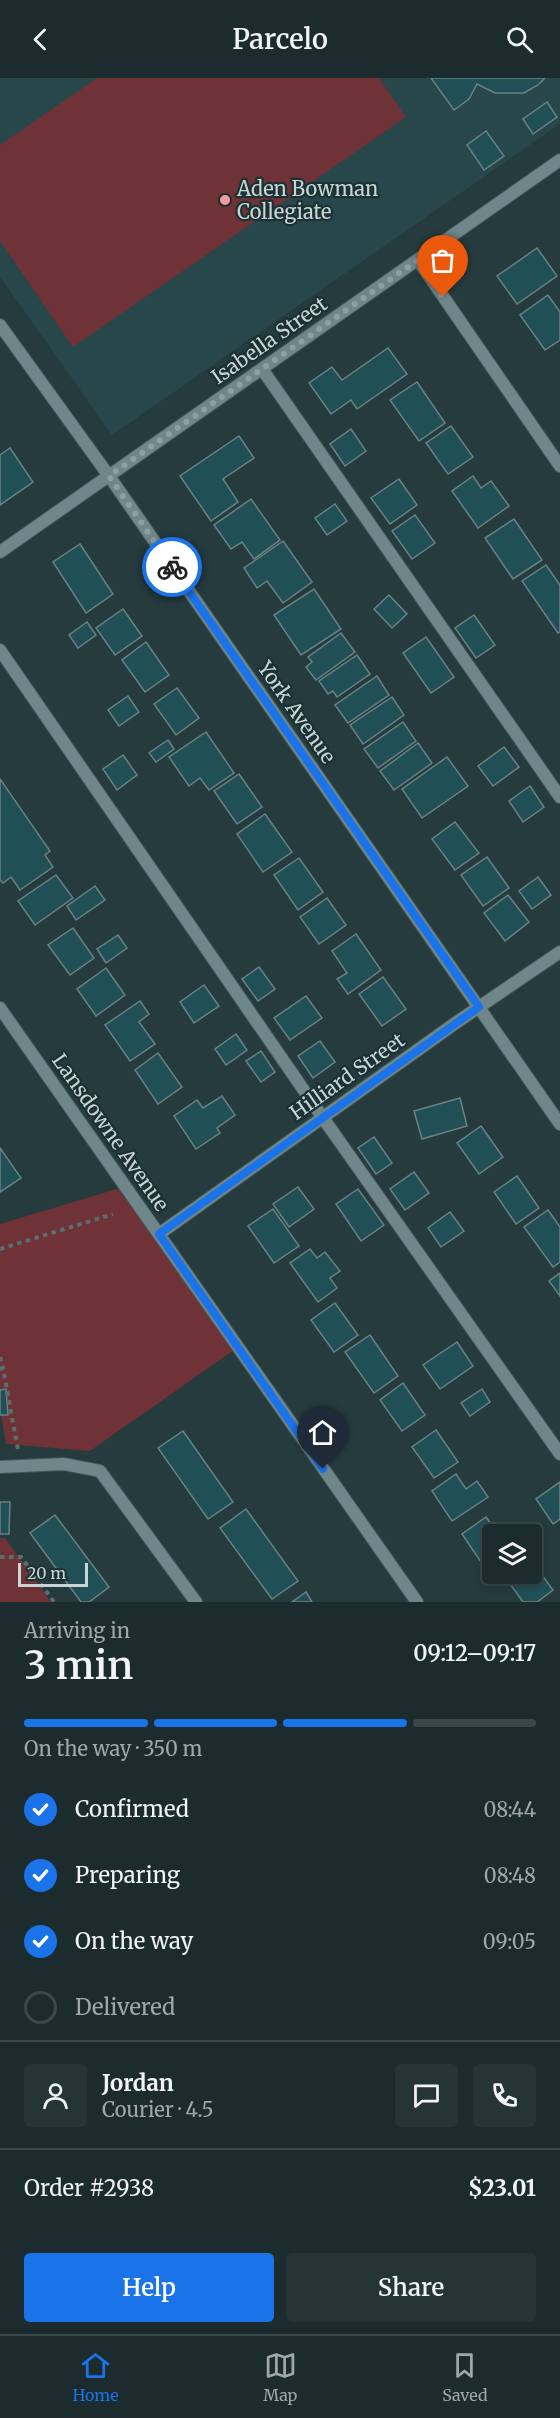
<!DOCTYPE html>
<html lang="en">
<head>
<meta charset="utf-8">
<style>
  body { margin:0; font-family:Merriweather,serif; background:#253436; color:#f1f3f6; height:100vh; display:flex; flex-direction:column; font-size:22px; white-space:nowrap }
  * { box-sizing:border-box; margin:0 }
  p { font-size:20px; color:#a0a7aa }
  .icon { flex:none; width:33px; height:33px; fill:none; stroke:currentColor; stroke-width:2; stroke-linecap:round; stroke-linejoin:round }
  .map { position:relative; height:1524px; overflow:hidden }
  .panel { display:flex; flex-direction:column; background:#1c2c2e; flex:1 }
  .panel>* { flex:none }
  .buttons { position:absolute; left:482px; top:1446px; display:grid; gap:12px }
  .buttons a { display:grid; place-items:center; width:60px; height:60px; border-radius:6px; background:#1c2c2e; box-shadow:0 3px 9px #0003,0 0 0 2px #3a484a; font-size:30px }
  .scale { position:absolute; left:18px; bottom:15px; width:70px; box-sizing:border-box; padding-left:6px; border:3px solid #c8d5d6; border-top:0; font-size:16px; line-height:21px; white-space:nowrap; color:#c8d5d6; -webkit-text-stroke:4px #1b3133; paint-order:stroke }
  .pin { position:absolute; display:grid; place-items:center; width:51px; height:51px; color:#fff; margin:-62px -26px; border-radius:50% 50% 50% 0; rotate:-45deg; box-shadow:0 0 6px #0007 }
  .pin .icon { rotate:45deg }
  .courier { position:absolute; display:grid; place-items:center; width:60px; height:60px; margin:-30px; border:4px solid #1a73e8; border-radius:50%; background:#fff; color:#222; box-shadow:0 2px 8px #0007 }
  .summary em { font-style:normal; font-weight:600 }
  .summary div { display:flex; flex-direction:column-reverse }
  .summary { display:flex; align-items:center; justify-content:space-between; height:102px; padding:0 24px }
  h1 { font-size:39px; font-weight:600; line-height:45px }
  .bar { display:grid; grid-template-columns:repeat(4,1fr); gap:9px 6px; align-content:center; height:72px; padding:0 24px }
  .bar i { height:8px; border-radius:4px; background:#3a484a }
  .bar .current { background:#1a73e8 }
  .bar p { grid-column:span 4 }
  .line { display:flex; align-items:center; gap:15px; padding:0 24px; border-top:2px solid #3a484a }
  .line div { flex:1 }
  .round { display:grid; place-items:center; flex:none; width:63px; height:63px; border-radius:6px; background:#253436 }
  ol { padding:0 24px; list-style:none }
  li { display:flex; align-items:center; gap:18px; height:66px }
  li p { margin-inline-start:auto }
  li .icon { padding:6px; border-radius:50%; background:#1a73e8; color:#fff; stroke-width:4 }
  li:last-child { color:#a0a7aa }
  li i { width:33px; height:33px; border:3px solid #3a484a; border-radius:50% }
  .button { display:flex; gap:12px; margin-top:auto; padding:12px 24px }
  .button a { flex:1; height:69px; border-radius:6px; background:#1a73e8; color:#fff; font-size:24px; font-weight:600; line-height:69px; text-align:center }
  .button a+a { background:#253436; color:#f1f3f6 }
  header { display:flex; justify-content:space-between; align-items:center; height:78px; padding:0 24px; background:#1c2c2e; font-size:27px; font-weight:600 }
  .tabs { display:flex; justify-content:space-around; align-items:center; height:84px; border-top:2px solid #3a484a; background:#1c2c2e; font-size:16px; color:#a0a7aa }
  .tabs a { display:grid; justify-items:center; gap:3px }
  .tabs .current { color:#1a73e8 }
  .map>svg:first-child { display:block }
  .built { fill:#27474a }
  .green { fill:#6e3237 }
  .building { fill:#205055; stroke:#698183; stroke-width:1.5 }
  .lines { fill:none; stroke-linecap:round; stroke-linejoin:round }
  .service-casing { stroke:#445859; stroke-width:14 }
  .minor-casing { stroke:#445859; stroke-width:14 }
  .path { stroke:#5b6e70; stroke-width:4; stroke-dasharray:4.5 4.5; stroke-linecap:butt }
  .service { stroke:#6f878a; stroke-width:12 }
  .minor { stroke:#6f878a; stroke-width:12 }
  .done { stroke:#8f9fa0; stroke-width:6; stroke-dasharray:0 10.8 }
  .route { stroke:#1a73e8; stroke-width:8 }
  .poi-dot { fill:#f59b9f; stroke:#1b3133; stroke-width:2 }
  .labels { text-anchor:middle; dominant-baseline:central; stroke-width:4.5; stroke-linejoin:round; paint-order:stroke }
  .poi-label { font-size:20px; fill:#c8d5d6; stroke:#1b3133; text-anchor:start }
  .street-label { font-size:20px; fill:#c8d5d6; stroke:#1b3133 }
</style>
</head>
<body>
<header><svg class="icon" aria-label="back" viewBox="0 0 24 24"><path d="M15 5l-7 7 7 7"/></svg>Parcelo<svg class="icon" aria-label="search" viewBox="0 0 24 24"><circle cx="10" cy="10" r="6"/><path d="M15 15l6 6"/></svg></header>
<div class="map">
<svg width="560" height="1524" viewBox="0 0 560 1524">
  <rect width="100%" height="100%" fill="#253b3d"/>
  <!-- built -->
  <path class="built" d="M0,0H560V46L112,357L0,199Z"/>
  <!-- green -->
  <g class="green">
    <path d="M97,0H379L406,39L73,269L0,163V67Z"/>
    <path d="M120,1110L234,1272L90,1373L6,1366L0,1328V1146Z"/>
    <path d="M0,1460H5L51,1524H0Z"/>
  </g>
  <!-- building -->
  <g class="building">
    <path d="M431,0H545L538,7L524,15H495L477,6L469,21L454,32Z"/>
    <path d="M547,24L557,39L533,56L523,41Z"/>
    <path d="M486,53L504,78L484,92L467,67Z"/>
    <path d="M537,170L557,198L517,226L497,198Z"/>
    <path d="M548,217L560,234V262L545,272L520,237Z"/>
    <path d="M388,270L407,296L357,331L351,322L331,336L309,305L332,289L342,302Z"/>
    <path d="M417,304L445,345L419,363L390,322Z"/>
    <path d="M451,348L473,379L448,396L426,365Z"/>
    <path d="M351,351L366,373L345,388L330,366Z"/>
    <path d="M239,358L254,380L223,401L238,424L211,443L180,398Z"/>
    <path d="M10,370L33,404L0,427V377Z"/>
    <path d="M473,398L481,410L491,403L509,428L478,450L452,413Z"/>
    <path d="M399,401L417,427L390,446L371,420Z"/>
    <path d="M251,421L280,462L254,481L242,464L231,471L214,447Z"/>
    <path d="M335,426L347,443L327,457L315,440Z"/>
    <path d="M415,437L435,465L412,481L392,453Z"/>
    <path d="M514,441L542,482L513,501L485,460Z"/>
    <path d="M283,463L312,504L283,525L267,503L257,510L244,490Z"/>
    <path d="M80,466L113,516L86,535L53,484Z"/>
    <path d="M546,487L560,507V554L558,555L522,503Z"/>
    <path d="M314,511L341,551L301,577L274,537Z"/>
    <path d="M389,517L407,536L392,550L374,531Z"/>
    <path d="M123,531L142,558L115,577L96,550Z"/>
    <path d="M474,537L495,567L476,580L455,550Z"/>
    <path d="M87,544L96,557L78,570L69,557Z"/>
    <path d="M341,555L355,574L316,602L306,589L312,584L308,579Z"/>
    <path d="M426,559L454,599L431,615L403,575Z"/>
    <path d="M146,564L169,597L145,614L122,582Z"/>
    <path d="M357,577L370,596L337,619L333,613L328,616L319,603Z"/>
    <path d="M377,598L389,617L348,645L335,627Z"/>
    <path d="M177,610L199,640L176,657L154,626Z"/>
    <path d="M128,618L139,634L119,648L108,632Z"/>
    <path d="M392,619L404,637L363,666L350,647Z"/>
    <path d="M403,644L416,663L378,690L364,671Z"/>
    <path d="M206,654L234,695L209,712L200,700L189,708L169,679Z"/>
    <path d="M168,662L174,671L156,684L149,675Z"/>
    <path d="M418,665L432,685L394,712L380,693Z"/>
    <path d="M504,669L519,689L493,708L478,688Z"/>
    <path d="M123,677L137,697L117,712L103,691Z"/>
    <path d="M447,679L468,708L422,740L402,711Z"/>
    <path d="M239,696L262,729L237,746L214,713Z"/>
    <path d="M0,701L50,773L45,777L53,789L20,812L11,799L3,805L0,802Z"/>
    <path d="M530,708L544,729L523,744L509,723Z"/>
    <path d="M265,736L292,774L263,794L237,756Z"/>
    <path d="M455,744L479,775L455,792L432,761Z"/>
    <path d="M487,779L509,810L483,828L461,797Z"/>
    <path d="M299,780L323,814L298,832L274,797Z"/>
    <path d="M56,797L73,820L35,847L18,823Z"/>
    <path d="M538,799L551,817L532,831L519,813Z"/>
    <path d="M95,808L105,822L76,842L67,828Z"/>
    <path d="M508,817L529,844L505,863L484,835Z"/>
    <path d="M327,820L346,847L319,866L300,839Z"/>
    <path d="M73,850L94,880L70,897L48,867Z"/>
    <path d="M356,856L381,892L348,916L337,901L347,895L332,873Z"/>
    <path d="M118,857L127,870L106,885L97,871Z"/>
    <path d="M259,889L275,911L258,923L242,901Z"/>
    <path d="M106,890L125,917L96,938L77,911Z"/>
    <path d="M383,899L406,931L382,948L359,916Z"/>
    <path d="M204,907L219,928L194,945L180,924Z"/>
    <path d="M306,918L322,940L290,962L274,940Z"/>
    <path d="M140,923L149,936L139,944L155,966L130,983L105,947Z"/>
    <path d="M236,956L247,972L226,987L215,971Z"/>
    <path d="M320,963L335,984L313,1000L298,978Z"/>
    <path d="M261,973L275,994L261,1004L246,983Z"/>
    <path d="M158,975L182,1009L158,1026L135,992Z"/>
    <path d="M222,1018L235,1037L217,1050L220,1055L196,1071L174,1038L197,1022L203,1030Z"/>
    <path d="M460,1020L467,1048L422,1061L414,1033Z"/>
    <path d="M481,1048L503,1079L479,1096L457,1065Z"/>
    <path d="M374,1059L392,1085L376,1096L358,1070Z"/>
    <path d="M0,1070L21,1100L0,1114Z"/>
    <path d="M414,1094L429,1115L405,1132L390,1111Z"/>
    <path d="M517,1098L539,1130L516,1146L494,1114Z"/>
    <path d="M298,1109L314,1131L289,1149L273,1126Z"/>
    <path d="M358,1111L384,1147L361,1163L336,1126Z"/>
    <path d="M273,1131L299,1168L274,1185L248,1148Z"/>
    <path d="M548,1132L560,1149V1184L553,1189L524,1149Z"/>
    <path d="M450,1134L464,1153L441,1169L428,1150Z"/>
    <path d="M310,1171L317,1180L325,1174L340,1193L330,1200L337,1210L318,1224L290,1185Z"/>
    <path d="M560,1195V1218L549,1203Z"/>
    <path d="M335,1225L358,1257L334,1274L311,1242Z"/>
    <path d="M370,1257L398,1298L374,1315L345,1274Z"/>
    <path d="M457,1264L473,1288L440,1311L423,1287Z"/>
    <path d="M403,1305L425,1337L402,1353L380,1322Z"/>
    <path d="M6,1311L8,1337H0V1312Z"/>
    <path d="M482,1311L490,1324L470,1338L461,1325Z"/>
    <path d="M436,1352L458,1384L434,1400L412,1369Z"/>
    <path d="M183,1353L233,1424L208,1441L158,1370Z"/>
    <path d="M456,1396L466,1411L477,1403L488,1419L452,1443L432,1413Z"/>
    <path d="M560,1404V1441L553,1446L536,1421Z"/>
    <path d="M0,1424H10L9,1456H0Z"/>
    <path d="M246,1431L298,1503L272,1521L220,1450Z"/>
    <path d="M55,1437L109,1509L89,1524H81L30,1455Z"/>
    <path d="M486,1439L498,1456H492V1489L487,1493L462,1456Z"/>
    <path d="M531,1482L553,1512L537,1524H523L503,1496H531Z"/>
    <path d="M306,1514L312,1524H292Z"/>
  </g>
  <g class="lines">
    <defs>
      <g id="service">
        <path d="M262,291L560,719"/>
        <path d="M0,572L323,1040L560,1376"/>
        <path d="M0,1389L64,1386L100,1393L196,1524"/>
      </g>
      <g id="minor">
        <path d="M418,182L560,388"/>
        <path d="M0,247L109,398L560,1046"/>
        <path d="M0,474L560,82"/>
        <path d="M0,930L417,1524"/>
        <path d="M159,1156L457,944L560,874"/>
      </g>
    </defs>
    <!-- service casing -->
    <use href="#service" class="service-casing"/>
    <!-- minor casing -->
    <use href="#minor" class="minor-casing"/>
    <!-- path -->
    <g class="path">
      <path d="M0,1171L113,1136"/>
      <path d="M0,1279L3,1290"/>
      <path d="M0,1291L3,1290L18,1372"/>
      <path d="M0,1479H21L54,1524"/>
    </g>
    <!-- service -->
    <use href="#service" class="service"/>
    <!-- minor -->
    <use href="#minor" class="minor"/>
  </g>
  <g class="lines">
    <!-- done -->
    <path class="done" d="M172,489L109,398L418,182L443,219"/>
    <!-- route -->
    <path class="route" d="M172,489L479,929L159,1156L323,1391"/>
  </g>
  <!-- markers -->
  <circle class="poi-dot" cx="225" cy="122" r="6"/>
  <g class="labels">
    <!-- poi labels -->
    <g class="poi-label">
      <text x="237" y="110">Aden Bowman<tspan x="237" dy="23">Collegiate</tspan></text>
    </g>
    <!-- street labels -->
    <g class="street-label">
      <text transform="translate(269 262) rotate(-35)">Isabella Street</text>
      <text transform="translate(297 634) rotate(55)">York Avenue</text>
      <text transform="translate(347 998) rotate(-35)">Hilliard Street</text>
      <text transform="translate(111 1054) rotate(55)">Lansdowne Avenue</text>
    </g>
  </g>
</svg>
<div class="buttons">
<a><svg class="icon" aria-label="layers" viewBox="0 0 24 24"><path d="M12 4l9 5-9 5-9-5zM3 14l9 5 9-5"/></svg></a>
</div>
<div class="scale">20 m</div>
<div class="pin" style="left:443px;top:219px;background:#ea580c"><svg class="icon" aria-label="bag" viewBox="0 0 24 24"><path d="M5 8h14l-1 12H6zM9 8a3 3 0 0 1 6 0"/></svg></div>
<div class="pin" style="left:323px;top:1391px;background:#1f2937"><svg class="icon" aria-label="home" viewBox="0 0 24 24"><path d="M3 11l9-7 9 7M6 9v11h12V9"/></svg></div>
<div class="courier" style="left:172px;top:489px"><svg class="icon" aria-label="bike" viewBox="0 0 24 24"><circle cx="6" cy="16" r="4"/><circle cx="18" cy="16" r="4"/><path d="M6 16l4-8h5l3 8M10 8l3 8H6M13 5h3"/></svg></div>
</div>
<section class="panel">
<div class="summary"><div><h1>3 min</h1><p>Arriving in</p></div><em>09:12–09:17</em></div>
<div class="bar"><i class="current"></i><i class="current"></i><i class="current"></i><i></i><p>On the way · 350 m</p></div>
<ol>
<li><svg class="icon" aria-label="check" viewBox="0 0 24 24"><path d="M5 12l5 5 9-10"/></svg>Confirmed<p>08:44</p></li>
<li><svg class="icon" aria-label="check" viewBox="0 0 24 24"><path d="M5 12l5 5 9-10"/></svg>Preparing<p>08:48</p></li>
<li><svg class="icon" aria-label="check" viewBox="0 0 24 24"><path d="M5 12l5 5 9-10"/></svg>On the way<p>09:05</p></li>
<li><i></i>Delivered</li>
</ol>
<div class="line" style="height:108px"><a class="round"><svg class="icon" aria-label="person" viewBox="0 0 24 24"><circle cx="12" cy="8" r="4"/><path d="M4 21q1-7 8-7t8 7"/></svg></a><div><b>Jordan</b><p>Courier · 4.5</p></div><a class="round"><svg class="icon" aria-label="chat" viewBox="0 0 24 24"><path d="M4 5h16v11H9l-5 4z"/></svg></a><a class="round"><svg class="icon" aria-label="phone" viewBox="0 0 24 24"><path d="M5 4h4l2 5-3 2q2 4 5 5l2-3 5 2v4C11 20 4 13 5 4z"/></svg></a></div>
<div class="line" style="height:78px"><div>Order #2938</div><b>$23.01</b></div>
<div class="button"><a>Help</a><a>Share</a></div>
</section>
<nav class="tabs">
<a class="current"><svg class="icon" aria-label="home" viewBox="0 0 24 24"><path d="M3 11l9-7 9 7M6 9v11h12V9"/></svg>Home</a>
<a><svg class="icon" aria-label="map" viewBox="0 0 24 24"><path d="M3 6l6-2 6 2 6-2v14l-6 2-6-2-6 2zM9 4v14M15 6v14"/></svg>Map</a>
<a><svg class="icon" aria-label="saved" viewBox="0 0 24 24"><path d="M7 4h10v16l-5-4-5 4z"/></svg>Saved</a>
</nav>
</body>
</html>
